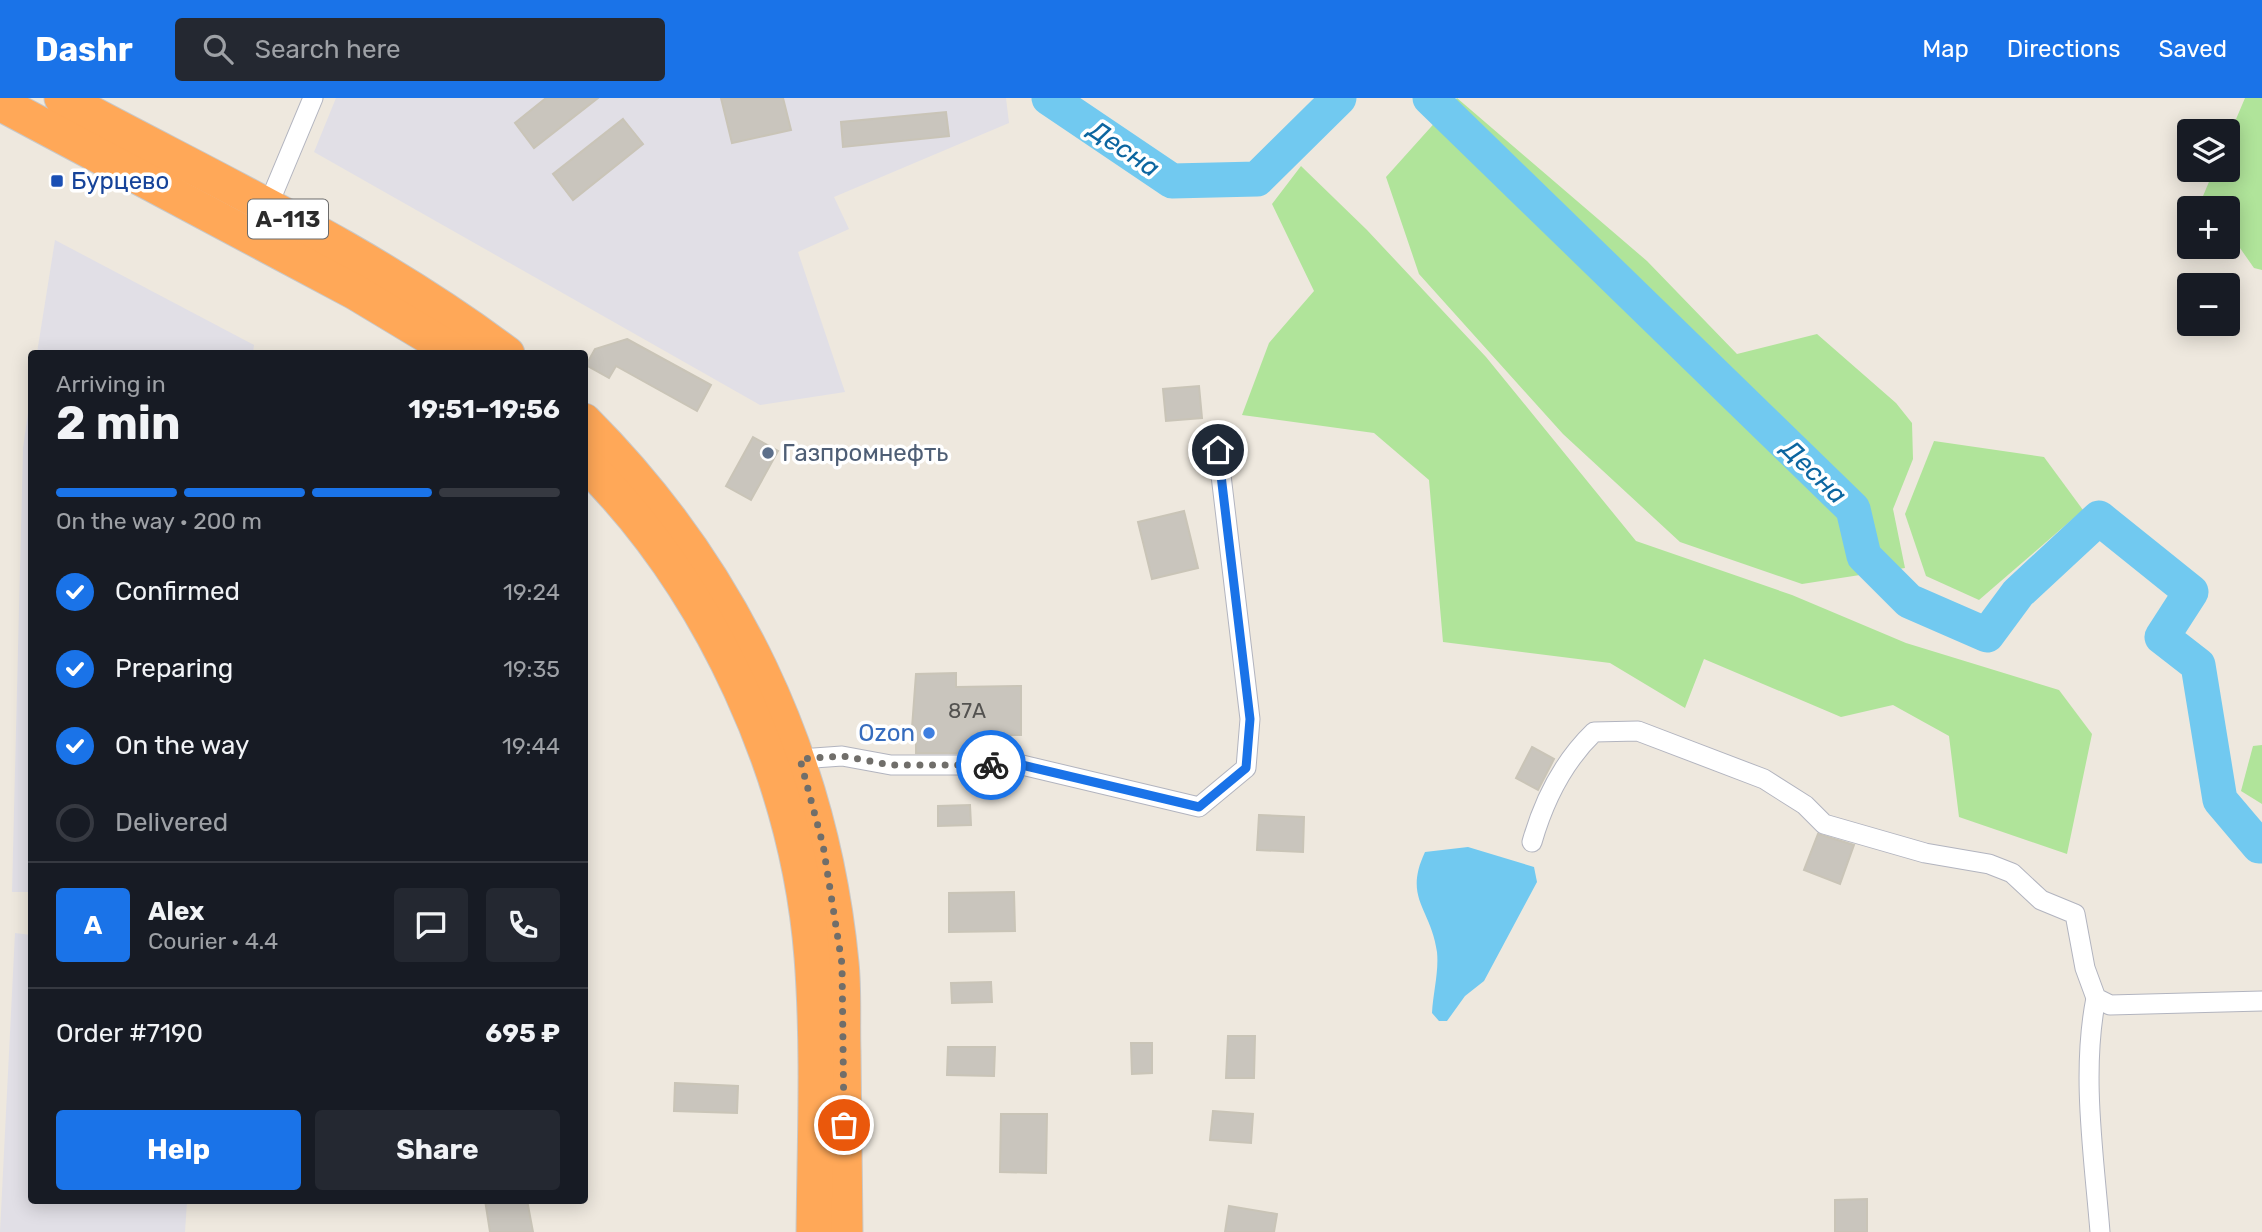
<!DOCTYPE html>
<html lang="en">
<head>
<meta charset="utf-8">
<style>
  body { margin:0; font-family:Rubik,sans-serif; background:#242831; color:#f1f3f6; height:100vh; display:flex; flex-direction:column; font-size:26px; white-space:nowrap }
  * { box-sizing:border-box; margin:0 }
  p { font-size:23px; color:#9ea1a6 }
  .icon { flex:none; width:38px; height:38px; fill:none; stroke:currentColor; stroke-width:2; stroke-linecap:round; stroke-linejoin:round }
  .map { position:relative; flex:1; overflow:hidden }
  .drawer { position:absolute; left:28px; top:252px; width:560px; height:854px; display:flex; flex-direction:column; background:#171b24; border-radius:7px; box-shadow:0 4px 18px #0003 }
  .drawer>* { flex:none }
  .controls { position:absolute; left:2177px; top:21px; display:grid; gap:14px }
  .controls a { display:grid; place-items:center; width:63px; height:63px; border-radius:7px; background:#171b24; box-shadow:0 4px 18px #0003; font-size:35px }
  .pin { position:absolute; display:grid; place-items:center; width:60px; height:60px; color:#fff; margin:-30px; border:4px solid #fff; border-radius:50%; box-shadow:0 2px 7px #0007 }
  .courier { position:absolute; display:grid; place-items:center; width:70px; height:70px; margin:-35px; border:5px solid #1a73e8; border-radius:50%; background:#fff; color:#222; box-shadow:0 2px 9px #0007 }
  .overview em { font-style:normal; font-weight:700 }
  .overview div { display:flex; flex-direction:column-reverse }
  .overview { display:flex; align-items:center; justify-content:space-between; height:119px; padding:0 28px }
  h1 { font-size:46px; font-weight:700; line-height:52px }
  .bar { display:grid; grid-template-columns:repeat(4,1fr); gap:10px 7px; align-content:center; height:84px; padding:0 28px }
  .bar i { height:9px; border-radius:5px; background:#363941 }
  .bar .on { background:#1a73e8 }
  .bar p { grid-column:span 4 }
  .line { display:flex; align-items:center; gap:18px; padding:0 28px; border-top:2px solid #363941 }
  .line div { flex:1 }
  .round { display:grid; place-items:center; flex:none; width:74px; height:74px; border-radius:7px; background:#242831 }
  ol { padding:0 28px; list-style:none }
  li { display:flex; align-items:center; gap:21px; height:77px }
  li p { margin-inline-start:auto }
  li .icon { padding:7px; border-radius:50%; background:#1a73e8; color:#fff; stroke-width:4 }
  li:last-child { color:#9ea1a6 }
  li i { width:38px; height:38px; border:4px solid #363941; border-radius:50% }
  .cta { display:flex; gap:14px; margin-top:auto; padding:14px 28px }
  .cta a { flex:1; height:80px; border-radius:7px; background:#1a73e8; color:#fff; font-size:28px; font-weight:700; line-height:80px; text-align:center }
  .cta a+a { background:#242831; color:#f1f3f6 }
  header { display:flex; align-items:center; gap:42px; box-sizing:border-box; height:98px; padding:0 35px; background:#1a73e8; color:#fff }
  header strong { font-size:33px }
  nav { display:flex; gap:38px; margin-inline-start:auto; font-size:24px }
  .search { width:490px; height:63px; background:#242831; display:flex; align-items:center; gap:18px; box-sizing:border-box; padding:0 24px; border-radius:7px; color:#9ea1a6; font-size:26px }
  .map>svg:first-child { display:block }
  .industrial { fill:#e1dfe6 }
  .green { fill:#b0e49a }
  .water { fill:#71c9f0 }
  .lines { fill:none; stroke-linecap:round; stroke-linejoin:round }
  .river { stroke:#71c9f0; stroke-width:35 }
  .building { fill:#c9c5bd; stroke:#c9c4b7; stroke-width:2 }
  .street-casing { stroke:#b2b4bf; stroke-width:21 }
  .highway-casing { stroke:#c8c8c8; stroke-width:37 }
  .street { stroke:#fff; stroke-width:19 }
  .highway { stroke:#ffa858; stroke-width:35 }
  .done { stroke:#706e6a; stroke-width:7; stroke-dasharray:0 12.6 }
  .route { stroke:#1a73e8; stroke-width:9 }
  .transit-dot { fill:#1a4fb4; stroke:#fff; stroke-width:2.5 }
  .service-dot { fill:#5c6f8a; stroke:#fff; stroke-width:2.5 }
  .shop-dot { fill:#3f7fe0; stroke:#fff; stroke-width:2.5 }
  .labels { text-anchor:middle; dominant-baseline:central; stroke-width:7; stroke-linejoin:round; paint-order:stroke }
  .number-label { font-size:21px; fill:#535250 }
  .shield { fill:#fff; stroke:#6b6b6b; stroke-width:2 }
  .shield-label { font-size:23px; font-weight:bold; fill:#2c2c2c }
  .transit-label { font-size:24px; fill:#164399; stroke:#fff; text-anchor:start }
  .service-label { font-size:24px; fill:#4e5e75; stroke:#fff; text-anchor:start }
  .shop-label { font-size:24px; fill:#366cbe; stroke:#fff; text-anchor:end }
  .water-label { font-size:26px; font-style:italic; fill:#0c66a0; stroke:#fff }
</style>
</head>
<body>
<header>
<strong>Dashr</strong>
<div class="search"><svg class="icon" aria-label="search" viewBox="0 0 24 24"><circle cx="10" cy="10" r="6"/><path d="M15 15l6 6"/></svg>Search here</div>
<nav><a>Map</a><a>Directions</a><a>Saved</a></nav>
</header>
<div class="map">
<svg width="2262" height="1134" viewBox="0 0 2262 1134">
  <rect width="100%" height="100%" fill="#eee8de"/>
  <!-- industrial -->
  <g class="industrial">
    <path d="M336,0H1006L1009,25L834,99L849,131L798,154L845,294L760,307L314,54Z"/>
    <path d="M55,142L254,247L253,255H37Z"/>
    <path d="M31,294L32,794H12L23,350Z"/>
    <path d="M15,835L31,837L32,1102L187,1103L185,1134H0Z"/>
  </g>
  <!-- green -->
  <g class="green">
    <path d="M1457,0L1647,163L1737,256L1817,236L1896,305L1912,325L1913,361L1893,411L1905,470L1802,486L1680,444L1563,336L1419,176L1386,79Z"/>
    <path d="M2245,0H2262V172L2254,170L2228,133V110H2211L2203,98L2214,72H2228V40Z"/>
    <path d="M1301,68L1367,132L1486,259L1636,443L1792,497L1906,545L2059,592L2092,636L2067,756L1959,719L1949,638L1893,607L1841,619L1704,561L1685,610L1610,565L1443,544L1429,382L1374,335L1242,317L1269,245L1314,193L1272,106Z"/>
    <path d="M1934,343L2044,359L2083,412L1979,502L1926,478L1905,416Z"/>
    <path d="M2262,647V706L2241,693L2253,648Z"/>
  </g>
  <!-- water -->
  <path class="water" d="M1468,749L1534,769L1537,784L1484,883L1465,898L1447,923H1439L1432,915C1433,895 1439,874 1437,854C1431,810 1403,801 1425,754Z"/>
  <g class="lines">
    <!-- river -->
    <g class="river">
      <path d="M1049,0L1172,83L1257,81L1339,0"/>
      <path d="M1430,0L1853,411L1864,458L1909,503L1987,537L2018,495L2099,420L2191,494L2162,539L2198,567L2220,702L2259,748H2262"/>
    </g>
  </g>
  <!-- building -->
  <g class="building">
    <path d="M546,0H598L534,50L515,25Z"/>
    <path d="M721,0H783L791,32L732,45Z"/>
    <path d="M946,14L949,38L843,49L841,24Z"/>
    <path d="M623,21L643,46L573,102L553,76Z"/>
    <path d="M627,241L711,287L697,313L616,268L609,280L586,267L595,251Z"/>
    <path d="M1199,288L1202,320L1166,323L1163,291Z"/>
    <path d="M753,339L778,353L751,402L726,388Z"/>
    <path d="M1184,413L1198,470L1152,481L1138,424Z"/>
    <path d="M956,575V589L1021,588V637H997V655H916V630H912L916,576Z"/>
    <path d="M1532,649L1554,661L1538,692L1516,680Z"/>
    <path d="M970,707L971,727L938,728V708Z"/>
    <path d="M1259,717L1304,719L1303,754L1257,752Z"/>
    <path d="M1818,736L1854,747L1840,786L1804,772Z"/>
    <path d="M1014,794L1015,833L949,834V795Z"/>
    <path d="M991,884L992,904L952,905L951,885Z"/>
    <path d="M1228,938H1255L1254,980H1226Z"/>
    <path d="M1131,945H1152V975L1132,976Z"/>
    <path d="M948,949H995L994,978L947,977Z"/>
    <path d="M675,985L738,988L737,1015L674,1013Z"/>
    <path d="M1213,1013L1253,1016L1251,1045L1210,1042Z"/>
    <path d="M1001,1016H1047L1046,1075L1000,1074Z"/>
    <path d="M1867,1101V1134H1835V1102Z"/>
    <path d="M485,1102H527L533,1134H490Z"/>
    <path d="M1229,1108L1277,1116L1274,1134H1225Z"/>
  </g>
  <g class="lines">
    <defs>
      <g id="street">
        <path d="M267,110L313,0"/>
        <path d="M800,661L842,658L891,667H1022L1199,709L1246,670L1250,621L1218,352"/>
        <path d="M1532,744C1544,702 1563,664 1594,634L1638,633L1764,681L1805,707L1824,726L1925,755L1989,766L2012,775L2041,802L2075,816L2085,870L2096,900L2110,907L2262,903"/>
        <path d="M2096,900C2081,975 2094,1058 2100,1134"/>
      </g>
      <g id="highway">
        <path d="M62,0C212,81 370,153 507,256"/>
        <path d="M0,5L355,194L458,256"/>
        <path d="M584,323C731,470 821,657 841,865C844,894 842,925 843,954C844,1014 844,1074 845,1134"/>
        <path d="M584,364C712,490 798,680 812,859C819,950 815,1043 814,1134"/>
      </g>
    </defs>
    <!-- street casing -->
    <use href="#street" class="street-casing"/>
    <!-- highway casing -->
    <use href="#highway" class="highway-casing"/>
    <!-- street -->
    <use href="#street" class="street"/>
    <!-- highway -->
    <use href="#highway" class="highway"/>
  </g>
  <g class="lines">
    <!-- done -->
    <path class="done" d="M844,1027L842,866L823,747L800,661L842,658L891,667H991"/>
    <!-- route -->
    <path class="route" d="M991,667H1022L1199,709L1246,670L1250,621L1218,352"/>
  </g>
  <!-- markers -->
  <rect class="transit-dot" x="50" y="76" width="14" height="14" rx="3.5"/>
  <circle class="service-dot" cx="768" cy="355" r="7"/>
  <circle class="shop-dot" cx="929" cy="635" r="7"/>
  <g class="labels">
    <!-- number labels -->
    <g class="number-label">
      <text x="967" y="612">87А</text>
    </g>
    <!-- shield labels -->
    <rect class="shield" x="248" y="101.5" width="80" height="39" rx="5"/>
    <g class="shield-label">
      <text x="288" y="121">А-113</text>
    </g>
    <!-- transit labels -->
    <g class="transit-label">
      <text x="71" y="83">Бурцево</text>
    </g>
    <!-- service labels -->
    <g class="service-label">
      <text x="782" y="355">Газпромнефть</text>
    </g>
    <!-- shop labels -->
    <g class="shop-label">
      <text x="915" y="635">Ozon</text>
    </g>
    <!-- water labels -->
    <g class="water-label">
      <text transform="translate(1124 51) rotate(34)">Десна</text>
      <text transform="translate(1814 374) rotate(44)">Десна</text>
    </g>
  </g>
</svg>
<div class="controls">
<a><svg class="icon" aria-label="layers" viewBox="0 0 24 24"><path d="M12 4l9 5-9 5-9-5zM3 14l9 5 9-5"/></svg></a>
<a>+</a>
<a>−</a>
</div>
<div class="pin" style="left:844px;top:1027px;background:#ea580c"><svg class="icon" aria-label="bag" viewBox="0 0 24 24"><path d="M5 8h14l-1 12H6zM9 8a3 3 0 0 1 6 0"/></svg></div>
<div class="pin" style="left:1218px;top:352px;background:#1f2937"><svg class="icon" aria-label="home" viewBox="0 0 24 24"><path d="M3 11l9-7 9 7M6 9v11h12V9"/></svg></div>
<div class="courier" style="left:991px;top:667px"><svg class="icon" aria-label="bike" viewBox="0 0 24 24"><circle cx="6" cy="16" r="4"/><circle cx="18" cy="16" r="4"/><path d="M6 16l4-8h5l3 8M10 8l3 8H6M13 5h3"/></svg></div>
<section class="drawer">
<div class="overview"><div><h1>2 min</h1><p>Arriving in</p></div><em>19:51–19:56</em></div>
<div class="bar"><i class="on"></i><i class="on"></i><i class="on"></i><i></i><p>On the way · 200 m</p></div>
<ol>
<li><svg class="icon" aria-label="check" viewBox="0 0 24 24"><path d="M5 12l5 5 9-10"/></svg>Confirmed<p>19:24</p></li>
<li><svg class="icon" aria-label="check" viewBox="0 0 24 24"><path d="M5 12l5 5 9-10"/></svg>Preparing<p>19:35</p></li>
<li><svg class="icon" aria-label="check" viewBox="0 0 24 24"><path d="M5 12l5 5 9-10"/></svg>On the way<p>19:44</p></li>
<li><i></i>Delivered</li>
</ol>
<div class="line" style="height:126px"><b class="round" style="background:#1a73e8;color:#fff">A</b><div><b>Alex</b><p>Courier · 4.4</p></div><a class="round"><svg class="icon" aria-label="chat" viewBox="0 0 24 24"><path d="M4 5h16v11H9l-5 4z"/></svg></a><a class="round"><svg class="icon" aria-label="phone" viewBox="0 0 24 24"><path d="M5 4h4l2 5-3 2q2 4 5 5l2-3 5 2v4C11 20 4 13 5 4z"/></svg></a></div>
<div class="line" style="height:91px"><div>Order #7190</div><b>695 ₽</b></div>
<div class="cta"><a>Help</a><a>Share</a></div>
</section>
</div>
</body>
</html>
